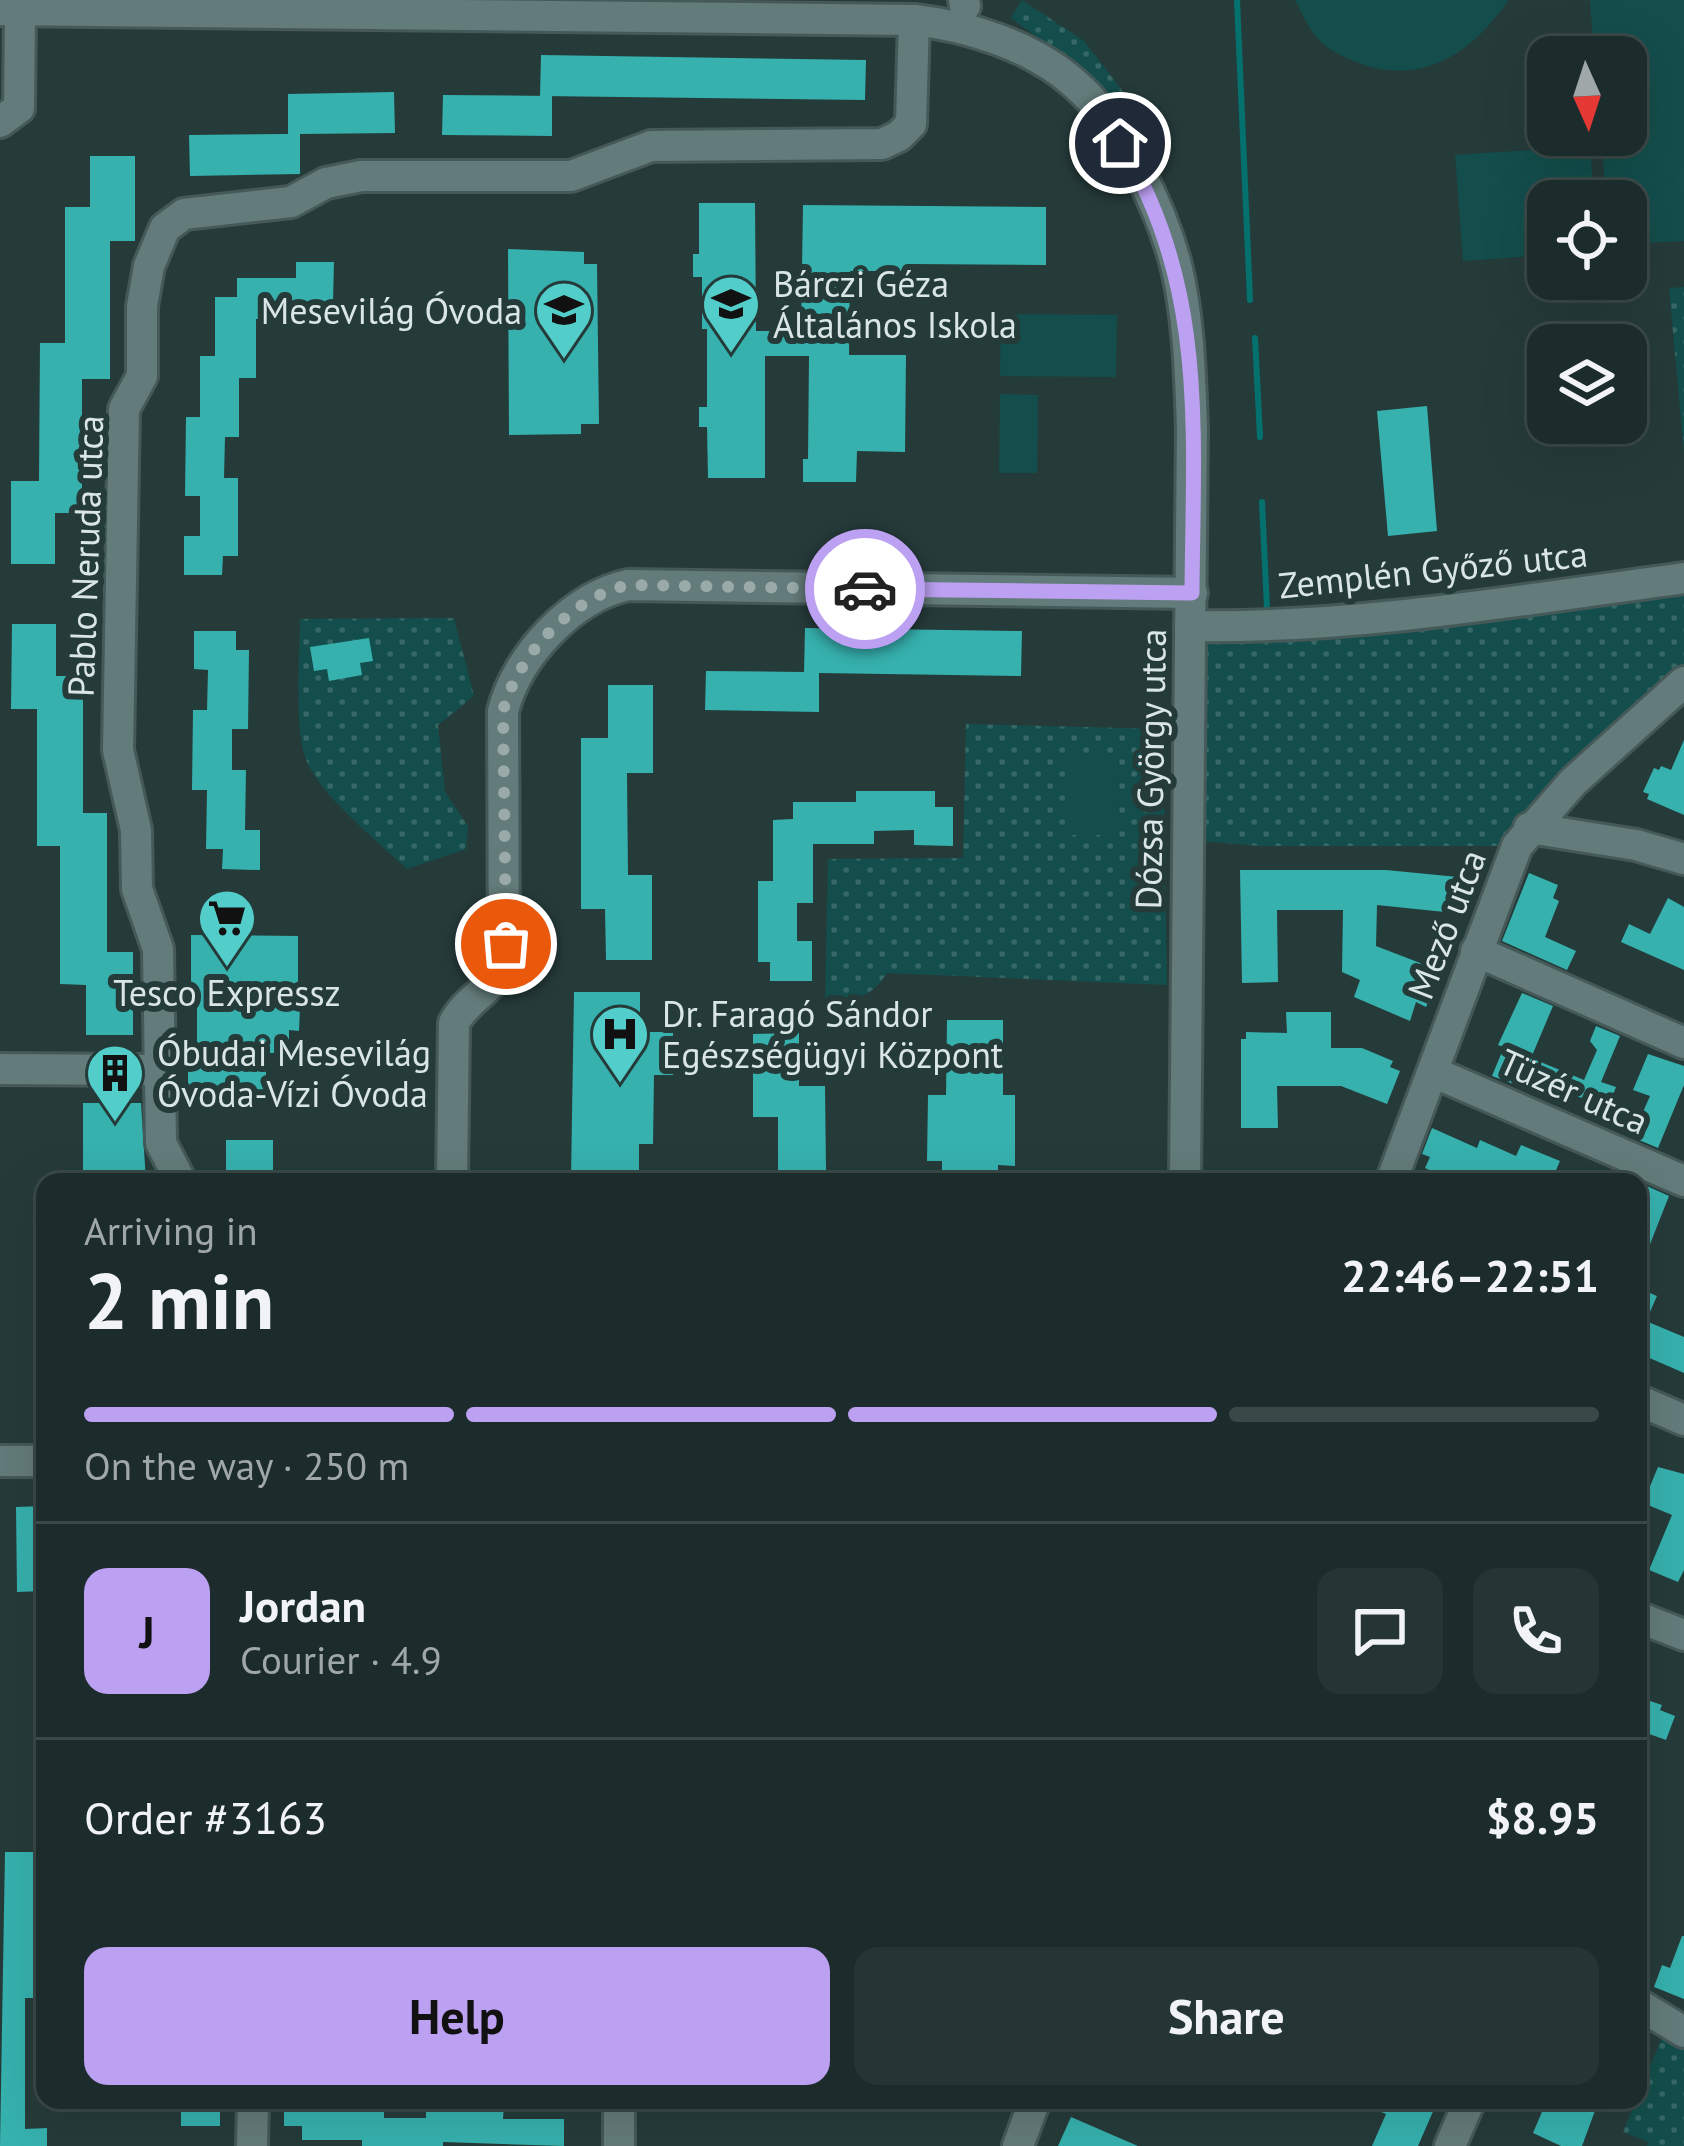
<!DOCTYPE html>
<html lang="en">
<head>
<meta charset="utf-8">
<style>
  body { margin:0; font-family:"PT Sans",sans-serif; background:#253434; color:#f1f3f6; height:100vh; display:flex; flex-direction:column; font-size:45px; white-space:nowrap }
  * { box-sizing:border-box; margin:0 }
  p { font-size:39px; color:#a0a7a9 }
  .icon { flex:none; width:66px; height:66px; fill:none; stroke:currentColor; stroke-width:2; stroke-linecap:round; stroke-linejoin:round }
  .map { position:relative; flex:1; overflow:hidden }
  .sheet { position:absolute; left:36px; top:1173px; width:1611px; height:936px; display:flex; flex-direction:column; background:#1c2c2c; border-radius:24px; box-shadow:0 12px 48px #0002,0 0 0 3px #3a4848 }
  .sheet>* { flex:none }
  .needle { width:78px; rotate:177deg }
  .controls { position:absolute; left:1527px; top:36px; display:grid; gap:24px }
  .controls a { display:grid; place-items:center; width:120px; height:120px; border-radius:24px; background:#1c2c2c; box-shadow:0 12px 48px #0002,0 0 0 3px #3a4848; font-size:60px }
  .pin { position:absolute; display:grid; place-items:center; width:102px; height:102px; color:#fff; margin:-51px; border:6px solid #fff; border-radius:50%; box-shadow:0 3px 12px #0007 }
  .courier { position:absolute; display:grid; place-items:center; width:120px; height:120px; margin:-60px; border:9px solid #bca0f2; border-radius:50%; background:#fff; color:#222; box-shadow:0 3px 15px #0007 }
  .summary em { font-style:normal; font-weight:700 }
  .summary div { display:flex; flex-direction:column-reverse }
  .summary { display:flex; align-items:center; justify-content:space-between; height:204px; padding:0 48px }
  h1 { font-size:78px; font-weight:700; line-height:90px }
  .bar { display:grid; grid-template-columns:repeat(4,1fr); gap:18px 12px; align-content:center; height:144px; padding:0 48px }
  .bar i { height:15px; border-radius:9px; background:#3a4848 }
  .bar .active { background:#bca0f2 }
  .bar p { grid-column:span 4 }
  .line { display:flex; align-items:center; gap:30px; padding:0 48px; border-top:3px solid #3a4848 }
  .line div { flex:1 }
  .round { display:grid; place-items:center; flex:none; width:126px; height:126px; border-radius:24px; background:#253434 }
  .cta { display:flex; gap:24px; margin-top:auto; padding:24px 48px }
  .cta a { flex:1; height:138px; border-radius:24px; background:#bca0f2; color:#111; font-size:48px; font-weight:700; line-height:138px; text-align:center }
  .cta a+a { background:#253434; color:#f1f3f6 }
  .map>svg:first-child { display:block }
  .park { fill:url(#park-dots) }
  .pitch { fill:#134e4c }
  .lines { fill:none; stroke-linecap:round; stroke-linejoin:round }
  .stream { stroke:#04716f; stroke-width:6 }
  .building { fill:#36b1ae }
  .minor-casing { stroke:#455958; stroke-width:36 }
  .minor { stroke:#637b7a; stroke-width:30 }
  .done { stroke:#9aaaa9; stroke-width:12; stroke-dasharray:0 21.6 }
  .route { stroke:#bca0f2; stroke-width:15 }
  .labels { text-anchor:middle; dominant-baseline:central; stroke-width:12; stroke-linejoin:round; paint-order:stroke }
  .poi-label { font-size:36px; fill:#d9e6e5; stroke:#253b3a; text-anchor:start }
  .street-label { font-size:36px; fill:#d9e6e5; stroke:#253b3a }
</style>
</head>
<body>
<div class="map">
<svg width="1684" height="2146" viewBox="0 0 1684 2146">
  <defs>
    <pattern id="park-dots" width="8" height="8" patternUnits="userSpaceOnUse" patternTransform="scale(3)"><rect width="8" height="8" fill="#134e4c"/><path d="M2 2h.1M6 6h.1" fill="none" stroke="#356866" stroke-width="1.8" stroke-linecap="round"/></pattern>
  </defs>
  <rect width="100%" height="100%" fill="#253b3a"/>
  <!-- park -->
  <g class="park">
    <path d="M1022,0L1084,41L1141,115L1129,125L1053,49L1011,18Z"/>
    <path d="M1684,287V452L1669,288Z"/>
    <path d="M1684,579V681L1516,846H1260L1200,841L1191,627Z"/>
    <path d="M454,618L474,696L438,725L445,792L468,826L466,849L407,869C378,841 320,796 306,759C294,729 300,655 300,619Z"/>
    <path d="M966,724L1163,729L1167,985L887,973C870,999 855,1000 825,1000L828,859L963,858Z"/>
    <path d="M1663,2035L1684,2048V2146H1647L1648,2142L1623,2132Z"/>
  </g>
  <!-- pitch -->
  <g class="pitch">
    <path d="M1295,0H1508C1474,52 1422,87 1359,63C1346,58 1329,51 1319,40C1309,30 1302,13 1295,0Z"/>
    <path d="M1590,0H1684V241L1626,244V201H1606L1601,135H1626V57H1594Z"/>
    <path d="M1590,146L1594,201H1548V255L1463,261L1455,155Z"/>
    <path d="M1001,314L1117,315L1116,377L1000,376Z"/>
    <path d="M1000,394L1038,395L1037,473H999Z"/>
    <path d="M1070,758H1119L1118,835H1070Z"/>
  </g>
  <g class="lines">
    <!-- stream -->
    <g class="stream">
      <path d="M1237,0L1250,300"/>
      <path d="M1255,338L1260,437"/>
      <path d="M1262,502L1267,608"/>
    </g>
  </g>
  <!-- building -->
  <g class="building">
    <path d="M541,55L866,60L865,100L540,96Z"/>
    <path d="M394,92L395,133L300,134V174L190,176L189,135L288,134V94Z"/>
    <path d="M443,95L552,96V136L442,135Z"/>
    <path d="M90,156H135V241H110V379H82V513H55V564H11V481H39L40,343H65V207H90Z"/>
    <path d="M699,203H755L756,331H801L803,205L1046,207V265L910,264V271H850L849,355H906L905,452L857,451L856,482H803V459H808L809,356H765V478H708L707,427H699V407H707V329H702V277H693V254H699Z"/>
    <path d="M508,249L584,252V264H597L599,424H581V434L509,435Z"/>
    <path d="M296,262H334L333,303H316V319H256V378H239V437H225L224,478H238V556H223L222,575H184V536H200V496H185L186,417H200V356H215V297H237V278H296Z"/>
    <path d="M1427,406L1437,531L1388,536L1377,411Z"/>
    <path d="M12,624H56V676H83V813H107V952H133V1035H86V985L60,984V846H37V709H11Z"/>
    <path d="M805,628L1022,631L1021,676L819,673V712L705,710L706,671L804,672Z"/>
    <path d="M194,631H236V650H249L248,729H232V770H246L245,830H260V870L222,869L223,849H206L207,790H192L193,710H207L208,670L194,669Z"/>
    <path d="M369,638L373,661L360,663L362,675L329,681L327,669L314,671L310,647Z"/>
    <path d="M608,685H653V773H627L628,875H652V960H606L605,909H581V738H608Z"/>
    <path d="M1684,740V815L1647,799L1649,794L1643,792L1654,768L1659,770L1661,766L1671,770Z"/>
    <path d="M856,791H935V807H953V846L914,845V830L874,831V844H813V903H797V941H812V981H770V962H758V881H773V820L793,819V802H856Z"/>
    <path d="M1240,870H1386L1468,878L1464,914L1377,905L1376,946L1441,971L1426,1007L1416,1002L1410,1021L1354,997L1360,980L1342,972L1343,910H1277L1278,982L1242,983Z"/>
    <path d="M1529,873L1558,885L1553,898L1559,901L1545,937L1576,951L1567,970L1502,941Z"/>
    <path d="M1668,898L1684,907V970L1621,942L1629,924L1650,934Z"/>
    <path d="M191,935L298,936V987H310V1008L300,1007L299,1031L289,1030V1041H276V1053H266V1101H188V1060H197V1008H191Z"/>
    <path d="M574,992H640V1032H673V1075H654L653,1144H639V1182L571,1178Z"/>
    <path d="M1522,993L1553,1006L1531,1058L1584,1080L1597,1050L1590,1041L1596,1026L1620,1036L1601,1082L1616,1087L1608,1108L1561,1090L1557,1100L1492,1076L1504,1047L1498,1045Z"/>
    <path d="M1286,1012H1331V1048H1362L1393,1061L1390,1067L1400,1071L1387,1104L1341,1086H1277L1278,1128H1241V1039H1246V1032L1287,1033Z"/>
    <path d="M947,1020H1003V1095H1015V1166L998,1165V1182H942V1161H927L928,1095H946Z"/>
    <path d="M799,1033V1086H825L826,1170H778V1117H753V1034Z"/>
    <path d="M1648,1054L1684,1066V1085L1658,1148L1632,1137L1650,1096L1633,1090Z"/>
    <path d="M83,1103H141L146,1182H83Z"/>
    <path d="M1432,1128L1477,1148L1480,1140L1516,1156L1521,1145L1560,1161L1551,1182H1455L1425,1168L1430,1157L1422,1154Z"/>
    <rect x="226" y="1140" width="47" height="42"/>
    <path d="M1638,1182L1669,1196L1639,1272H1638Z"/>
    <path d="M1638,1288L1657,1296L1646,1321L1684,1337V1373L1638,1353Z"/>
    <path d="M1658,1467L1684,1474V1570L1678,1582L1649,1570L1672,1515L1643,1503Z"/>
    <path d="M45,1506V1591L17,1592L16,1507Z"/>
    <path d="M1638,1697L1662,1705L1660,1710L1675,1716L1666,1740L1638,1730Z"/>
    <path d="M5,1852H45V1998H25V2129L47,2128V2146H0Z"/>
    <path d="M1682,1936H1684V1999L1654,1987L1662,1965L1670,1968Z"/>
    <rect x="181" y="2100" width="39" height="26"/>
    <path d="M284,2100L384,2104V2118H426V2103H504L503,2119H564V2146L443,2142V2146H362V2140H302V2126H284Z"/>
    <path d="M1353,2100H1438L1418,2146H1372L1386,2114Z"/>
    <path d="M1547,2100H1599L1582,2146H1561L1533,2133Z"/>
    <path d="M1071,2117L1138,2146H1058Z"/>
  </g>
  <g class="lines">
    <defs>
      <g id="minor">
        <path d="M964,0L965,6"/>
        <path d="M0,10L914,20C969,26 1032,46 1074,83C1120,122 1161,207 1176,265C1189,318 1190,374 1192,428L1185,1182"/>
        <path d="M0,122L19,108L20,11"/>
        <path d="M1190,626C1355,629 1521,600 1684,578"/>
        <path d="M1529,828L1636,845L1684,859"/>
        <path d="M1476,951L1684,1043"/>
        <path d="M0,1069L160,1070"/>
        <path d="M1433,1072L1684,1181"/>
        <path d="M181,1182L161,1143L158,949L137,889L136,830L118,750L124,409L142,376V306L149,266L165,228L184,214L291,202L326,183L361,176H571L651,146L882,144L899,136L911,124L914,20"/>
        <path d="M452,1182L454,1023C467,997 499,988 504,957L503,711C517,656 572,597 628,585L1192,593"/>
        <path d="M1391,1182L1517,846L1573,782L1684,682"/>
        <path d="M1638,1400L1684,1420"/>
        <path d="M0,1461H45"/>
        <path d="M1638,1617L1684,1635"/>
        <path d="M1638,2004L1684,2032"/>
        <path d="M252,2146L253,2100"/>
        <path d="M619,2146V2100"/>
        <path d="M1018,2146L1035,2100"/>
        <path d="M1450,2146L1470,2100"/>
      </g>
    </defs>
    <!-- minor casing -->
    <use href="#minor" class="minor-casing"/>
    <!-- minor -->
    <use href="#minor" class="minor"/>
  </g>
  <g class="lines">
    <!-- done -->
    <path class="done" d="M506,944L503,711C517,656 572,597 628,585L865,589"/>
    <!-- route -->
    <path class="route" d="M865,589L1192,593C1193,433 1208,285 1120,143"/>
  </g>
  <!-- icons -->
  <defs>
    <symbol id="school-pin" viewBox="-11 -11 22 30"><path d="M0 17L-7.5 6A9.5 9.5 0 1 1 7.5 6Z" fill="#53cdc9" stroke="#253b3a"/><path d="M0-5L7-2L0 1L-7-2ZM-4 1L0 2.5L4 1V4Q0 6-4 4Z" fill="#111"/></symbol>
    <symbol id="supermarket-pin" viewBox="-11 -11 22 30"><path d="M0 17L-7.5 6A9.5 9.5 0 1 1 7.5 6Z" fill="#53cdc9" stroke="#253b3a"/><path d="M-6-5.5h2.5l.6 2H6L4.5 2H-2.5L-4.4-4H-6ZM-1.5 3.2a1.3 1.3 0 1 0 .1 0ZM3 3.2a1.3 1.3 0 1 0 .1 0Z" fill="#111"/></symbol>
    <symbol id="hospital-pin" viewBox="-11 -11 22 30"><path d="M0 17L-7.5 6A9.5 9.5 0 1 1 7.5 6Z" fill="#53cdc9" stroke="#253b3a"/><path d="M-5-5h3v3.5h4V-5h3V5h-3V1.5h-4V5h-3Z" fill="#111"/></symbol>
    <symbol id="building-pin" viewBox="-11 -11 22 30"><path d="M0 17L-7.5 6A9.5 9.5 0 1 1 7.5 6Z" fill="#53cdc9" stroke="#253b3a"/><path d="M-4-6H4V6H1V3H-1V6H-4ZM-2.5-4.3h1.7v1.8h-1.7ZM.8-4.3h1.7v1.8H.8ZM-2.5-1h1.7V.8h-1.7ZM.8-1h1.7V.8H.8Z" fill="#111"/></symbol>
  </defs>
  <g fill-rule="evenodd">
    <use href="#school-pin" x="698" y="271" width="66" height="90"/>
    <use href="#school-pin" x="531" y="277" width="66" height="90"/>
    <use href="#supermarket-pin" x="194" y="885" width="66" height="90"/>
    <use href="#hospital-pin" x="587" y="1001" width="66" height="90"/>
    <use href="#building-pin" x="82" y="1040" width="66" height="90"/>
  </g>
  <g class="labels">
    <!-- poi labels -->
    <g class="poi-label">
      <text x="773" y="283">Bárczi Géza<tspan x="773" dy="41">Általános Iskola</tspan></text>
      <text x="522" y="310" text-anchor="end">Mesevilág Óvoda</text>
      <text x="227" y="992" text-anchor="middle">Tesco Expressz</text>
      <text x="662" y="1013">Dr. Faragó Sándor<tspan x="662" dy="41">Egészségügyi Központ</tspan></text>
      <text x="157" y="1052">Óbudai Mesevilág<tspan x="157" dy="41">Óvoda-Vízi Óvoda</tspan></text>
    </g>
    <!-- street labels -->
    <g class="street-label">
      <text transform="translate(85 556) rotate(-88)">Pablo Neruda utca</text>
      <text transform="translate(1433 569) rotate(-6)">Zemplén Győző utca</text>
      <text transform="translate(1150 769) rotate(-89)">Dózsa György utca</text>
      <text transform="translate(1446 924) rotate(-69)">Mező utca</text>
      <text transform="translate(1574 1091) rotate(24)">Tüzér utca</text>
    </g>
  </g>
</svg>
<div class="controls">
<a><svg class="needle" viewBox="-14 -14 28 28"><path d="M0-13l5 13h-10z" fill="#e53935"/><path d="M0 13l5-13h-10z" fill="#a0a7a9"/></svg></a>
<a><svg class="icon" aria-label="locate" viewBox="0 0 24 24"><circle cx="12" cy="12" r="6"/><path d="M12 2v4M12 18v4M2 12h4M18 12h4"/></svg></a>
<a><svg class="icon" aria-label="layers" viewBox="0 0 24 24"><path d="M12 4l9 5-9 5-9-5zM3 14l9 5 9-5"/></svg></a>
</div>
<div class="pin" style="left:506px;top:944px;background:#ea580c"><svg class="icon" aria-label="bag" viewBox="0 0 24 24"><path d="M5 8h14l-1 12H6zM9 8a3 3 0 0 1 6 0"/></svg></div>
<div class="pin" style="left:1120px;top:143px;background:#1f2937"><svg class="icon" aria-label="home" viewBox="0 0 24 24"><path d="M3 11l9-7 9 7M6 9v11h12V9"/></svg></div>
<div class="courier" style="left:865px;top:589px"><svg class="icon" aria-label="car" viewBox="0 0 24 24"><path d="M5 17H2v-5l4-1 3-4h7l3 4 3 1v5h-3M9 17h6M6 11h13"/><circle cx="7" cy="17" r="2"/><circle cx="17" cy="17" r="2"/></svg></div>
<section class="sheet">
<div class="summary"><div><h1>2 min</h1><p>Arriving in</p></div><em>22:46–22:51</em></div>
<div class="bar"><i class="active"></i><i class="active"></i><i class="active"></i><i></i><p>On the way · 250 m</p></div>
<div class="line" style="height:216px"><b class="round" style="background:#bca0f2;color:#111">J</b><div><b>Jordan</b><p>Courier · 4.9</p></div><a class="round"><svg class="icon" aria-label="chat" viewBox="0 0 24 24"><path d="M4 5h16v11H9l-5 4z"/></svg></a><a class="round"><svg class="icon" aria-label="phone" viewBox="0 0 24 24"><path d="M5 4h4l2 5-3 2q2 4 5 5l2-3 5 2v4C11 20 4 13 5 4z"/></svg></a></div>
<div class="line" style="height:156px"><div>Order #3163</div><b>$8.95</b></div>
<div class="cta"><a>Help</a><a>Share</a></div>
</section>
</div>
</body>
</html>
